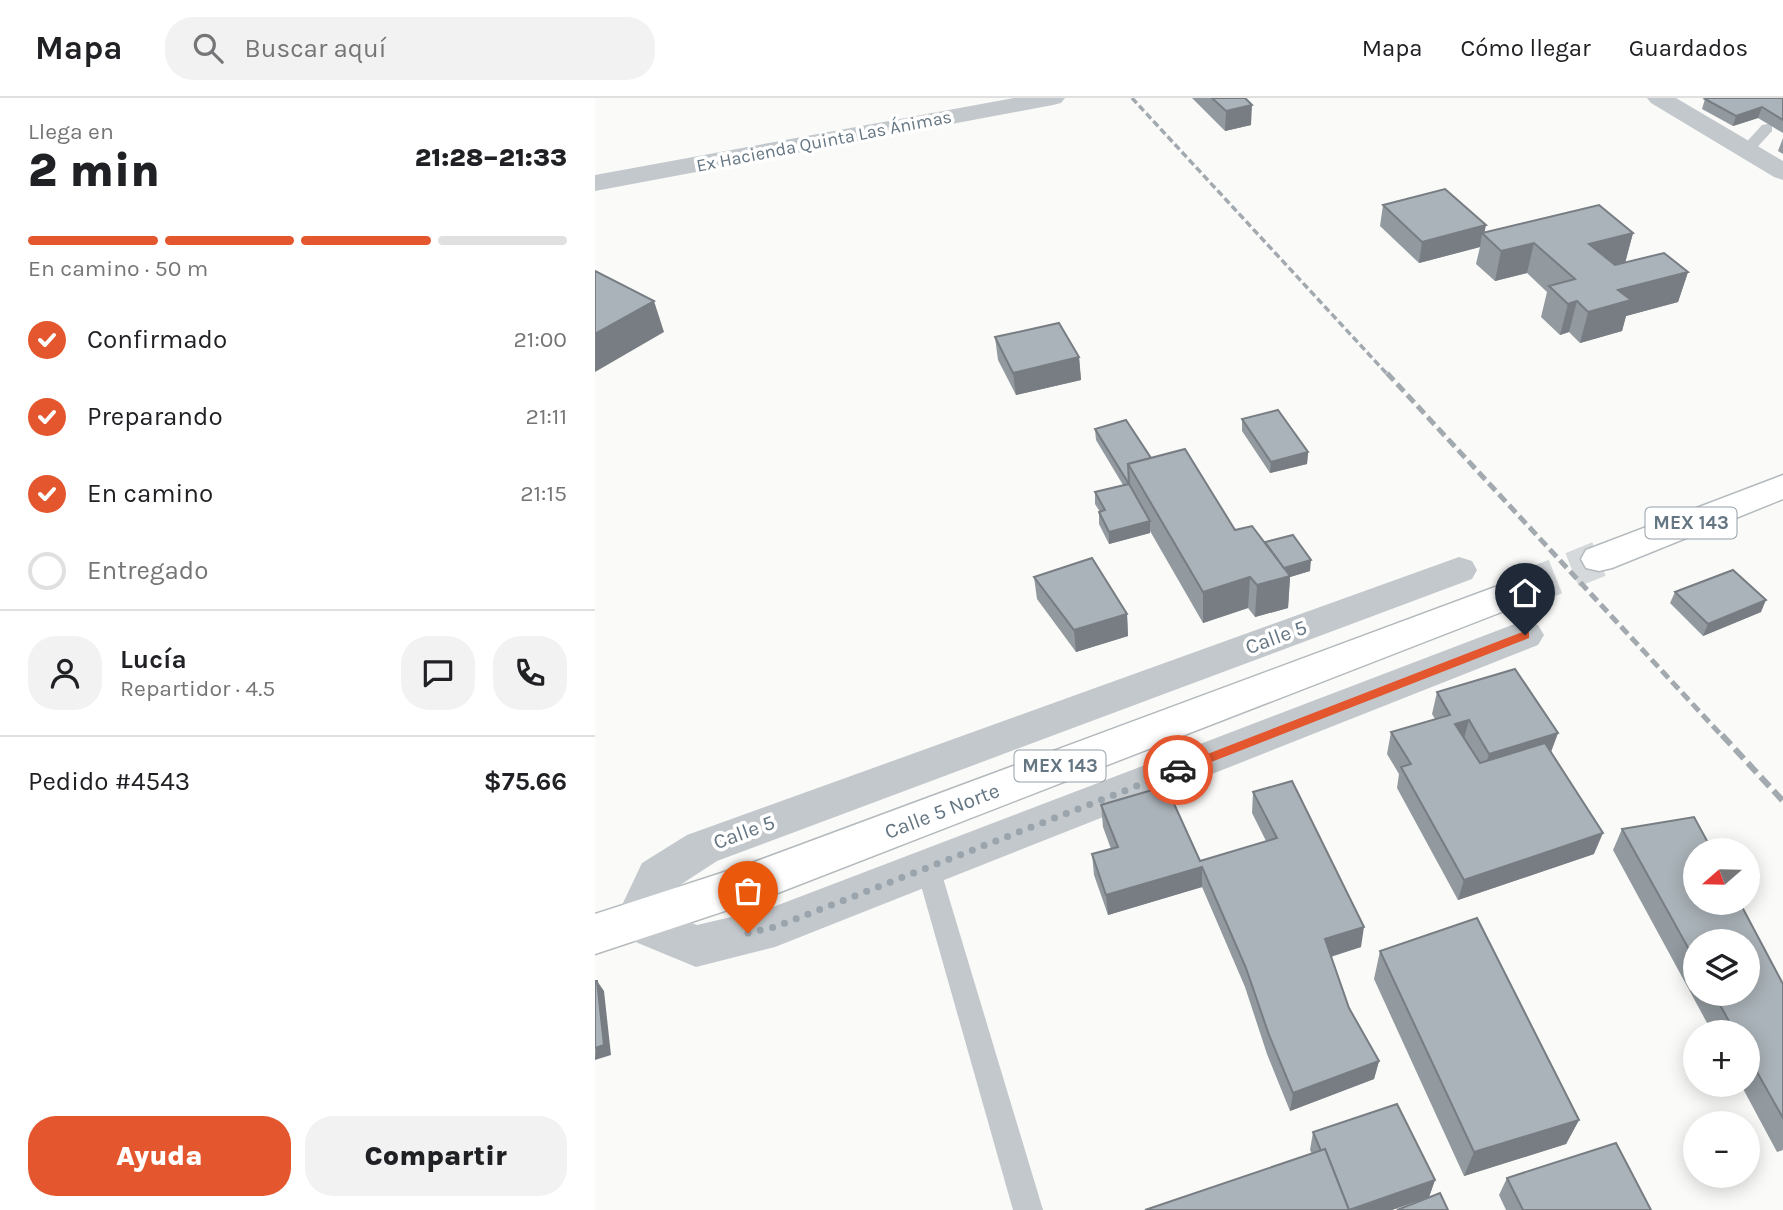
<!DOCTYPE html>
<html lang="es">
<head>
<meta charset="utf-8">
<style>
  body { margin:0; font-family:Karla,sans-serif; background:#f2f2f2; color:#202124; height:100vh; display:flex; flex-direction:column; font-size:26px; white-space:nowrap }
  * { box-sizing:border-box; margin:0 }
  p { font-size:23px; color:#757577 }
  .icon { flex:none; width:38px; height:38px; fill:none; stroke:currentColor; stroke-width:2; stroke-linecap:round; stroke-linejoin:round }
  .map { position:relative; flex:1; overflow:hidden }
  .details { display:flex; flex-direction:column; background:#fff; width:595px }
  .details>* { flex:none }
  .needle { width:46px; rotate:250deg }
  .fabs { position:absolute; left:1088px; top:740px; display:grid; gap:14px }
  .fabs a { display:grid; place-items:center; width:77px; height:77px; border-radius:50%; background:#fff; box-shadow:0 4px 18px #0003; font-size:35px }
  .pin { position:absolute; display:grid; place-items:center; width:60px; height:60px; color:#fff; margin:-72px -30px; border-radius:50% 50% 50% 0; rotate:-45deg; box-shadow:0 0 7px #0007 }
  .pin .icon { rotate:45deg }
  .courier { position:absolute; display:grid; place-items:center; width:70px; height:70px; margin:-35px; border:5px solid #e4572e; border-radius:50%; background:#fff; color:#222; box-shadow:0 2px 9px #0007 }
  .head em { font-style:normal; font-weight:800 }
  .head div { display:flex; flex-direction:column-reverse }
  .head { display:flex; align-items:center; justify-content:space-between; height:119px; padding:0 28px }
  h1 { font-size:46px; font-weight:800; line-height:52px }
  .bar { display:grid; grid-template-columns:repeat(4,1fr); gap:10px 7px; align-content:center; height:84px; padding:0 28px }
  .bar i { height:9px; border-radius:5px; background:#e0e0e0 }
  .bar .active { background:#e4572e }
  .bar p { grid-column:span 4 }
  .line { display:flex; align-items:center; gap:18px; padding:0 28px; border-top:2px solid #e0e0e0 }
  .line div { flex:1 }
  .round { display:grid; place-items:center; flex:none; width:74px; height:74px; border-radius:28px; background:#f2f2f2 }
  ol { padding:0 28px; list-style:none }
  li { display:flex; align-items:center; gap:21px; height:77px }
  li p { margin-inline-start:auto }
  li .icon { padding:7px; border-radius:50%; background:#e4572e; color:#fff; stroke-width:4 }
  li:last-child { color:#757577 }
  li i { width:38px; height:38px; border:4px solid #e0e0e0; border-radius:50% }
  .button { display:flex; gap:14px; margin-top:auto; padding:14px 28px }
  .button a { flex:1; height:80px; border-radius:28px; background:#e4572e; color:#fff; font-size:28px; font-weight:800; line-height:80px; text-align:center }
  .button a+a { background:#f2f2f2; color:#202124 }
  header { display:flex; align-items:center; gap:42px; box-sizing:border-box; height:98px; padding:0 35px; background:#fff; border-bottom:2px solid #e0e0e0 }
  header strong { font-size:33px }
  nav { display:flex; gap:38px; margin-inline-start:auto; font-size:24px }
  .search { width:490px; height:63px; background:#f2f2f2; display:flex; align-items:center; gap:18px; box-sizing:border-box; padding:0 24px; border-radius:28px; color:#757577; font-size:26px }
  main { display:flex; flex:1; min-height:0 }
  .map>svg:first-child { display:block }
  .lines { fill:none; stroke-linecap:round; stroke-linejoin:round }
  .primary-tunnel { stroke:#d5d9db; stroke-width:36; stroke-dasharray:36 18; stroke-linecap:butt }
  .primary-casing { stroke:#b5babe; stroke-width:3 }
  .service { fill:#c3c8cc; fill-rule:evenodd }
  .minor { fill:#c3c8cc; fill-rule:evenodd }
  .primary { fill:#fff; fill-rule:evenodd }
  .rail-far2 { stroke:#a2aab0; stroke-width:3.5; stroke-dasharray:7 3.5; stroke-linecap:butt }
  .rail-far1 { stroke:#a2aab0; stroke-width:5; stroke-dasharray:10 5; stroke-linecap:butt }
  .rail { stroke:#a2aab0; stroke-width:6; stroke-dasharray:13 6; stroke-linecap:butt }
  .wall { fill:#929a9f; fill-rule:evenodd }
  .shaded-wall { fill:#777d82 }
  .building { fill:#aab3b9; stroke:#777d82; stroke-width:2 }
  .route { fill:#e4572e }
  .done { stroke:#99a4ac; stroke-width:7; stroke-dasharray:0 12.6 }
  .labels { text-anchor:middle; dominant-baseline:central; stroke-width:7; stroke-linejoin:round; paint-order:stroke }
  .far-street-label { font-size:18px; fill:#657683; stroke:#fff }
  .shield { fill:#fff; stroke:#939fa8; stroke-width:2 }
  .shield-label { font-size:19px; font-weight:bold; fill:#657683 }
  .street-label { font-size:21px; fill:#657683; stroke:#fff }
</style>
</head>
<body>
<header>
<strong>Mapa</strong>
<div class="search"><svg class="icon" aria-label="search" viewBox="0 0 24 24"><circle cx="10" cy="10" r="6"/><path d="M15 15l6 6"/></svg>Buscar aquí</div>
<nav><a>Mapa</a><a>Cómo llegar</a><a>Guardados</a></nav>
</header>
<main>
<section class="details">
<div class="head"><div><h1>2 min</h1><p>Llega en</p></div><em>21:28–21:33</em></div>
<div class="bar"><i class="active"></i><i class="active"></i><i class="active"></i><i></i><p>En camino · 50 m</p></div>
<ol>
<li><svg class="icon" aria-label="check" viewBox="0 0 24 24"><path d="M5 12l5 5 9-10"/></svg>Confirmado<p>21:00</p></li>
<li><svg class="icon" aria-label="check" viewBox="0 0 24 24"><path d="M5 12l5 5 9-10"/></svg>Preparando<p>21:11</p></li>
<li><svg class="icon" aria-label="check" viewBox="0 0 24 24"><path d="M5 12l5 5 9-10"/></svg>En camino<p>21:15</p></li>
<li><i></i>Entregado</li>
</ol>
<div class="line" style="height:126px"><a class="round"><svg class="icon" aria-label="person" viewBox="0 0 24 24"><circle cx="12" cy="8" r="4"/><path d="M4 21q1-7 8-7t8 7"/></svg></a><div><b>Lucía</b><p>Repartidor · 4.5</p></div><a class="round"><svg class="icon" aria-label="chat" viewBox="0 0 24 24"><path d="M4 5h16v11H9l-5 4z"/></svg></a><a class="round"><svg class="icon" aria-label="phone" viewBox="0 0 24 24"><path d="M5 4h4l2 5-3 2q2 4 5 5l2-3 5 2v4C11 20 4 13 5 4z"/></svg></a></div>
<div class="line" style="height:91px"><div>Pedido #4543</div><b>$75.66</b></div>
<div class="button"><a>Ayuda</a><a>Compartir</a></div>
</section>
<div class="map">
<svg width="1188" height="1112" viewBox="0 0 1188 1112">
  <rect width="100%" height="100%" fill="#fafaf8"/>
  <g class="lines">
    <!-- primary-tunnel -->
    <path class="primary-tunnel" d="M927,492L1004,461"/>
    <defs>
      <g id="primary">
        <path d="M1188,377V401L1017,470L1004,473L991,470L986,461L991,452Z"/>
        <path d="M927,479L940,483L945,492L940,501L175,798L0,856V816L154,766Z"/>
      </g>
    </defs>
    <!-- primary casing -->
    <use href="#primary" class="primary-casing"/>
    <!-- service -->
    <g class="service">
      <path d="M1172,26L1177,27V33L1157,55H1147V49L1167,27Z"/>
      <path d="M333,760L342,763L345,770L448,1112H418L321,770L324,763Z"/>
    </g>
    <!-- minor -->
    <g class="minor">
      <path d="M419,0H470L466,5L458,7L0,93V77Z"/>
      <path d="M1052,0H1081L1188,63V82L1179,79L1056,5Z"/>
      <path d="M864,459L877,463L882,472L877,481L122,763L79,791L69,814L102,827L178,809L917,527L930,523L943,527L949,537L943,547L180,849L101,869L26,838L19,824L47,765L92,737Z"/>
    </g>
    <!-- primary -->
    <use href="#primary" class="primary"/>
    <!-- rail-far2 -->
    <path class="rail-far2" d="M537,0L793,277"/>
    <!-- rail-far1 -->
    <path class="rail-far1" d="M792,275L1128,639"/>
    <!-- rail -->
    <path class="rail" d="M1127,637L1188,703"/>
  </g>
  <!-- wall -->
  <g class="wall">
    <path d="M597,0H650L656,27L630,33Z"/>
    <path d="M1188,0V35L1163,20L1138,28L1107,11L1110,1Z"/>
    <path d="M1188,40V56L1183,53Z"/>
    <path d="M788,107L889,135H1038L1030,165L1093,174L1083,204L1031,218L1027,233L985,245L974,234L965,237L946,219L952,194L932,175L900,183L881,166L885,149L824,165L785,128Z"/>
    <path d="M400,239L484,259L486,282L421,297L403,262Z"/>
    <path d="M647,321L713,354L712,366L675,375L647,333Z"/>
    <path d="M500,331L556,360L640,432L670,444L715,473L695,479L693,510L660,519L653,510L608,525L555,433V435L514,446L504,426V414H505L500,406V394L528,387L501,342Z"/>
    <path d="M439,479L532,516L533,538L481,554L442,501Z"/>
    <path d="M1080,494L1166,514L1108,538L1075,505Z"/>
    <path d="M842,594L963,635L956,654L999,756L863,802L802,690L804,676L792,656L796,634L840,621L837,616Z"/>
    <path d="M658,694L766,849L736,859L754,910L784,963L779,981L695,1013L672,956L650,889L607,789L513,817L499,777L497,756L516,751L508,729L506,707L605,763L671,743L657,715Z"/>
    <path d="M1027,731L1188,886V1052L1182,1054L1146,987H1153V934H1117L1018,752ZM1101,844L1153,896H1101Z"/>
    <path d="M785,853L984,1022L971,1046L869,1078L779,881Z"/>
    <path d="M718,1034L840,1082L834,1099L797,1112H550L717,1056L715,1052Z"/>
    <path d="M912,1080L1056,1112H911L904,1097Z"/>
  </g>
  <!-- shaded-wall -->
  <g class="shaded-wall">
    <path d="M657,7L656,27L630,33L631,13Z"/>
    <path d="M1167,9L1163,20L1138,28L1141,18Z"/>
    <path d="M891,127L889,137L887,135L885,149L824,165L827,144Z"/>
    <path d="M1038,135L1030,165L986,176L994,146Z"/>
    <path d="M939,145L932,175L900,183L906,153Z"/>
    <path d="M1093,174L1083,204L1031,218L1027,233L985,245L993,214L1023,192Z"/>
    <path d="M59,203L69,234L0,274V236Z"/>
    <path d="M982,203L974,234L965,237L973,206Z"/>
    <path d="M484,259L486,282L421,297L418,275Z"/>
    <path d="M713,354L712,366L675,375L676,364Z"/>
    <path d="M555,423V435L514,446V434Z"/>
    <path d="M716,462L715,473L695,479L693,510L660,519L662,487L675,473Z"/>
    <path d="M655,479L653,510L608,525V494Z"/>
    <path d="M1171,502L1166,514L1108,538L1113,526Z"/>
    <path d="M532,516L533,538L481,554L479,532Z"/>
    <path d="M874,622L868,644L860,626Z"/>
    <path d="M963,635L955,656L888,677L894,656Z"/>
    <path d="M1008,735L999,756L863,802L869,782Z"/>
    <path d="M607,769V789L513,817L511,797Z"/>
    <path d="M769,829L766,849L727,861L730,841Z"/>
    <path d="M2,883L9,893L16,957L0,962Z"/>
    <path d="M784,963L779,981L695,1013L698,995Z"/>
    <path d="M984,1022L971,1046L869,1078L879,1054Z"/>
    <path d="M840,1082L834,1099L797,1112H757Z"/>
  </g>
  <!-- building -->
  <g class="building">
    <path d="M617,0H650L657,7L631,13Z"/>
    <path d="M1114,0H1188V22L1167,9L1141,18L1110,1Z"/>
    <path d="M850,91L891,127L827,144L788,107Z"/>
    <path d="M1004,107L1038,135L994,146L1020,167L1069,155L1093,174L1023,192L1036,202L993,214L982,203L973,206L954,188L980,181L939,145L906,153L887,135Z"/>
    <path d="M0,173L59,203L0,236Z"/>
    <path d="M464,225L484,259L418,275L400,239Z"/>
    <path d="M683,312L713,354L676,364L647,321Z"/>
    <path d="M531,322L556,360L533,366L534,386L500,331Z"/>
    <path d="M590,351L640,432L657,428L695,478L662,487L655,479L608,494L533,366Z"/>
    <path d="M534,386L555,423L514,434L504,414L510,412L500,394Z"/>
    <path d="M698,437L716,462L689,470L670,444Z"/>
    <path d="M497,460L532,516L479,532L439,479Z"/>
    <path d="M1138,472L1171,502L1113,526L1080,494Z"/>
    <path d="M920,571L963,635L894,656L874,622L860,626L885,665L950,645L1008,735L869,782L806,669L816,666L796,634L855,617L842,594Z"/>
    <path d="M697,683L769,829L730,841L754,910L784,963L698,995L674,937L651,870L607,769L511,797L497,756L523,749L506,707L571,688L605,763L682,740L658,694Z"/>
    <path d="M1099,719L1117,752H1101V805H1145L1188,886V1020L1153,958V934H1140L1119,896H1153V844H1101V864L1027,731Z"/>
    <path d="M882,820L984,1022L879,1054L785,853Z"/>
    <path d="M0,883H2L9,947L0,950Z"/>
    <path d="M802,1006L840,1082L754,1112L730,1051L726,1053L718,1034Z"/>
    <path d="M1021,1045L1056,1112H928L912,1080Z"/>
    <path d="M730,1051L754,1112H550Z"/>
    <path d="M845,1095L853,1112H802Z"/>
  </g>
  <!-- route -->
  <path class="route" d="M930,533L934,534V540L588,675L583,677L577,672L579,669Z"/>
  <g class="lines">
    <!-- done -->
    <path class="done" d="M153,835L180,829L583,672"/>
  </g>
  <g class="labels">
    <!-- far-street labels -->
    <g class="far-street-label">
      <text transform="translate(229 43) rotate(-11)">Ex Hacienda Quinta Las Ánimas</text>
    </g>
    <!-- shield labels -->
    <g class="shield">
      <rect x="1050.5" y="409.5" width="91" height="31" rx="5"/>
      <rect x="419.5" y="652.5" width="91" height="31" rx="5"/>
    </g>
    <g class="shield-label">
      <text x="1096" y="425">MEX 143</text>
      <text x="465" y="668">MEX 143</text>
    </g>
    <!-- street labels -->
    <g class="street-label">
      <text transform="translate(681 539) rotate(-20)">Calle 5</text>
      <text transform="translate(347 713) rotate(-21)">Calle 5 Norte</text>
      <text transform="translate(149 734) rotate(-20)">Calle 5</text>
    </g>
  </g>
</svg>
<div class="fabs">
<a><svg class="needle" viewBox="-14 -14 28 28"><path d="M0-13l5 13h-10z" fill="#e53935"/><path d="M0 13l5-13h-10z" fill="#757577"/></svg></a>
<a><svg class="icon" aria-label="layers" viewBox="0 0 24 24"><path d="M12 4l9 5-9 5-9-5zM3 14l9 5 9-5"/></svg></a>
<a>+</a>
<a>−</a>
</div>
<div class="pin" style="left:153px;top:835px;background:#ea580c"><svg class="icon" aria-label="bag" viewBox="0 0 24 24"><path d="M5 8h14l-1 12H6zM9 8a3 3 0 0 1 6 0"/></svg></div>
<div class="pin" style="left:930px;top:537px;background:#1f2937"><svg class="icon" aria-label="home" viewBox="0 0 24 24"><path d="M3 11l9-7 9 7M6 9v11h12V9"/></svg></div>
<div class="courier" style="left:583px;top:672px"><svg class="icon" aria-label="car" viewBox="0 0 24 24"><path d="M5 17H2v-5l4-1 3-4h7l3 4 3 1v5h-3M9 17h6M6 11h13"/><circle cx="7" cy="17" r="2"/><circle cx="17" cy="17" r="2"/></svg></div>
</div>
</main>
</body>
</html>
